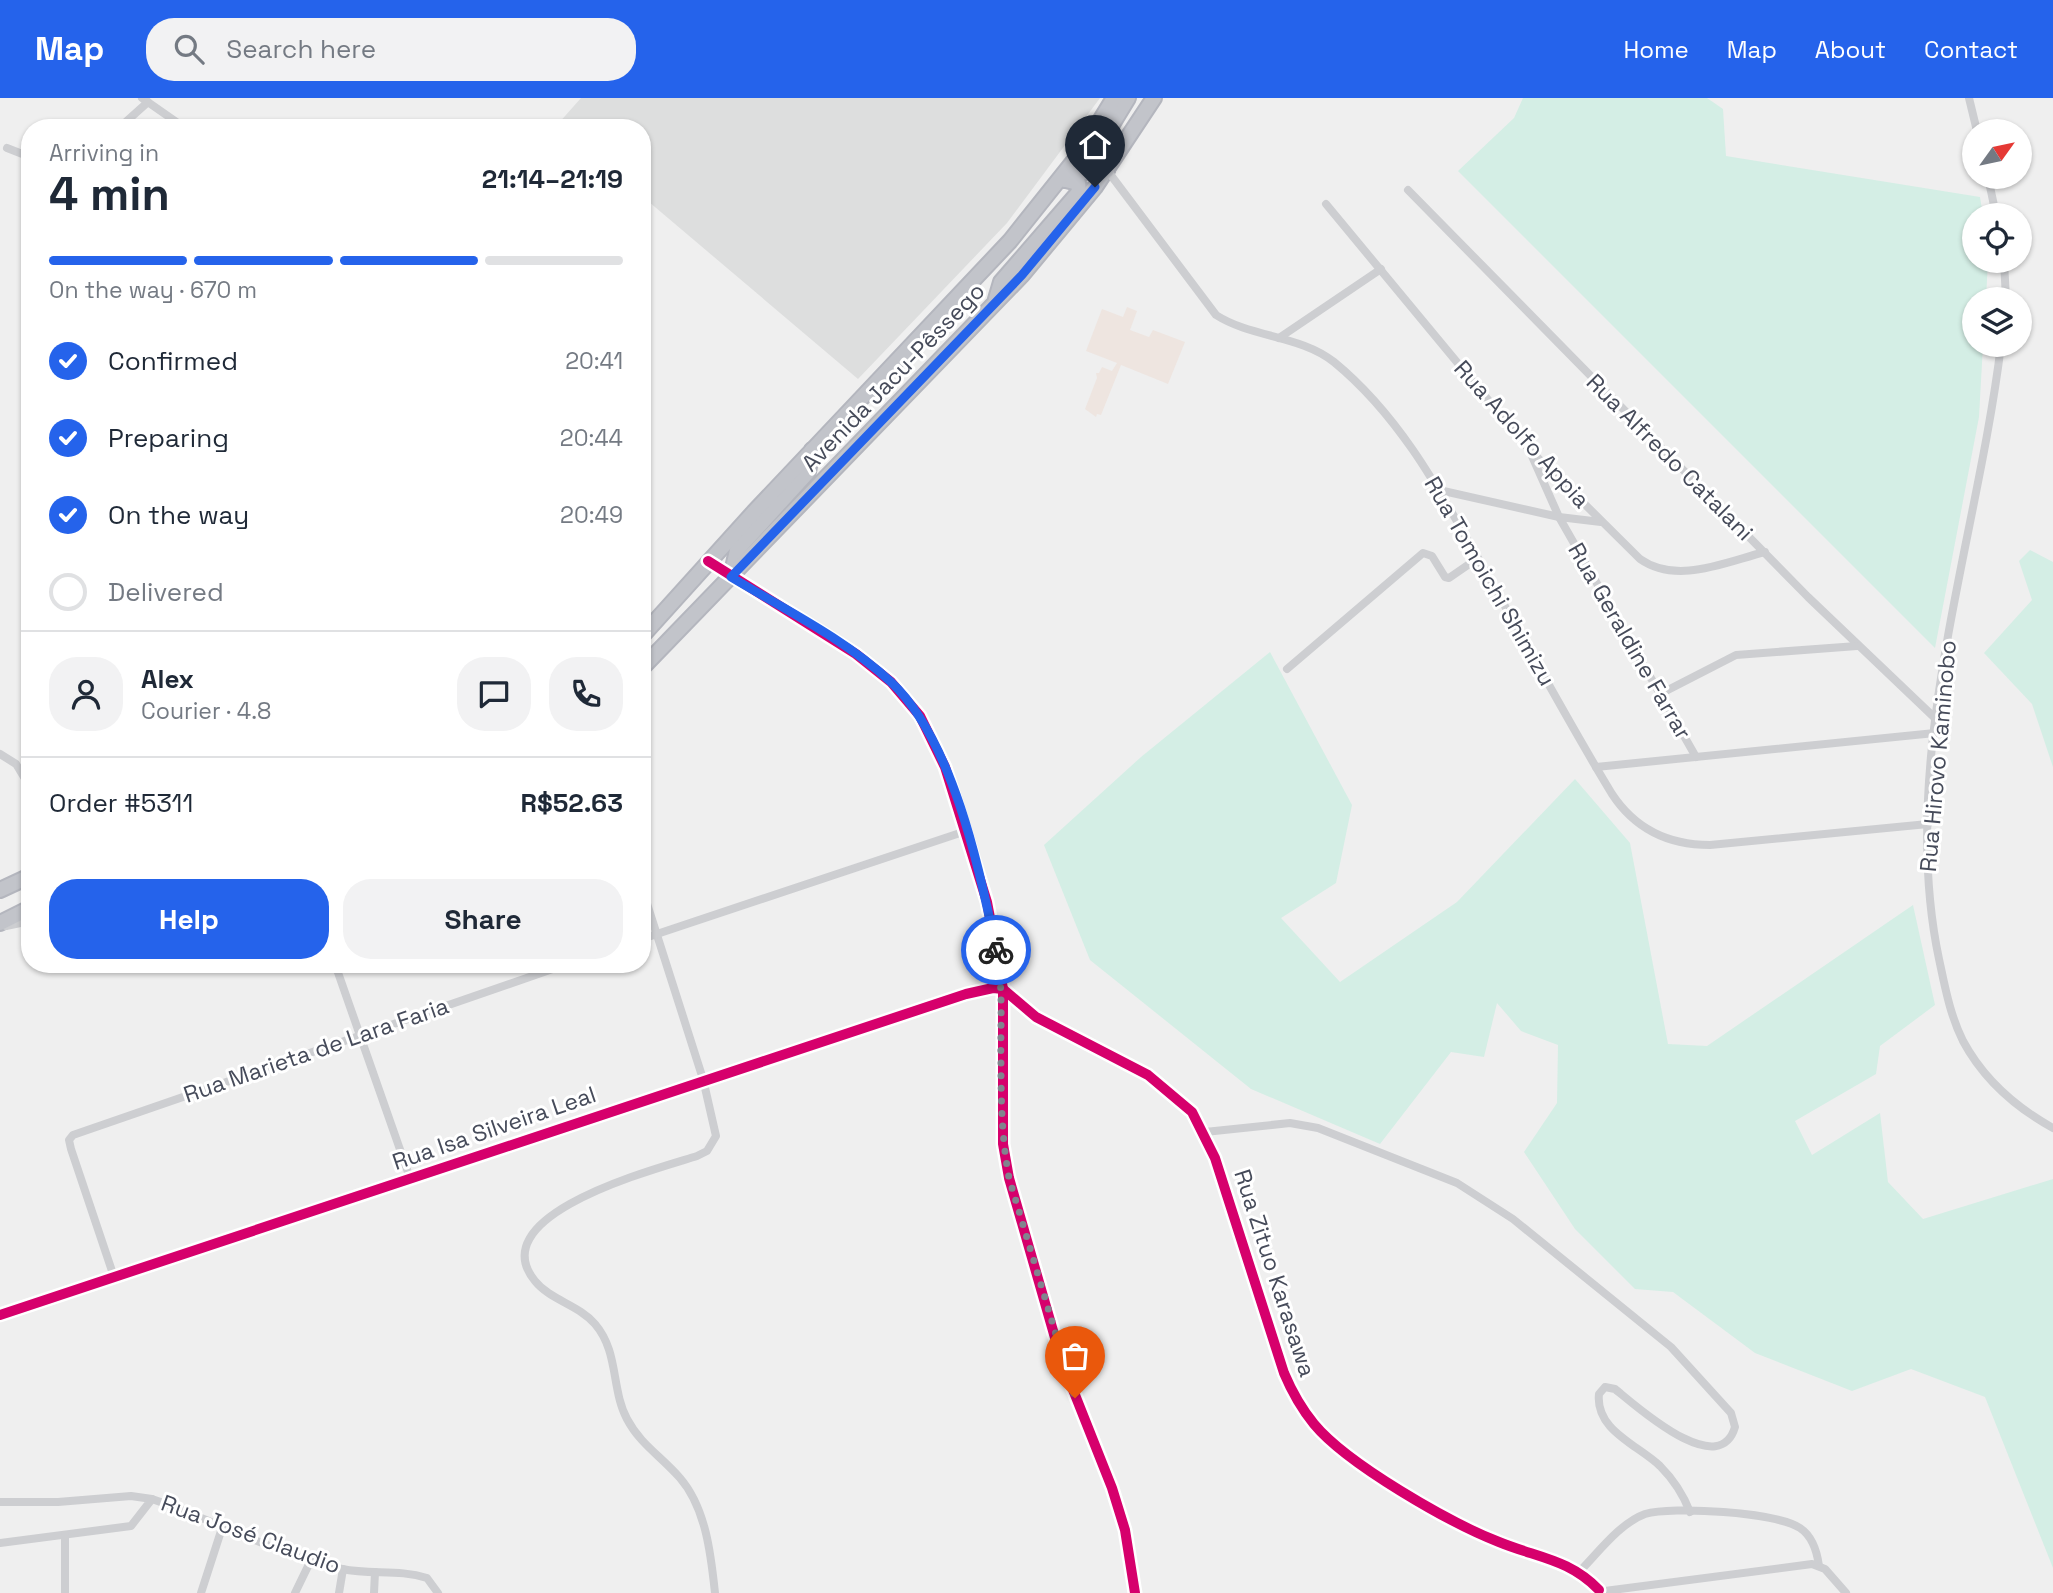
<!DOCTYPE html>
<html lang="en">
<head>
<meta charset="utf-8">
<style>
  body { margin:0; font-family:"Space Grotesk",sans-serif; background:#f2f2f3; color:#1f2937; height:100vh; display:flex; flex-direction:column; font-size:26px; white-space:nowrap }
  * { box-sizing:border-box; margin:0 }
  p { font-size:23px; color:#747a83 }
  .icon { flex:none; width:38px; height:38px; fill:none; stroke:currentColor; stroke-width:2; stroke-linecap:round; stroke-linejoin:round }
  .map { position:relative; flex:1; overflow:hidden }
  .details { position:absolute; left:21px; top:21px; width:630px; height:854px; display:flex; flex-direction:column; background:#fff; border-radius:28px; box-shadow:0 2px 5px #0004 }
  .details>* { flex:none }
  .needle { width:46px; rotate:57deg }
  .tools { position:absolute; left:1962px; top:21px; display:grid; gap:14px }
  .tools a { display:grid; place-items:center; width:70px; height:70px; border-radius:50%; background:#fff; box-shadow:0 2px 5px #0004; font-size:35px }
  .pin { position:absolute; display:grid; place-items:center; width:60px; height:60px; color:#fff; margin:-72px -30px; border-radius:50% 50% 50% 0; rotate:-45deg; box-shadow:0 0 7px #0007 }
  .pin .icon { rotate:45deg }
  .courier { position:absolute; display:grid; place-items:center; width:70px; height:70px; margin:-35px; border:5px solid #2563eb; border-radius:50%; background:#fff; color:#222; box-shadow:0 2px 9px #0007 }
  .overview em { font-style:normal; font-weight:700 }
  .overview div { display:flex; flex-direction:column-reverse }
  .overview { display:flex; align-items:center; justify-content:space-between; height:119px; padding:0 28px }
  h1 { font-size:46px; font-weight:700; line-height:52px }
  .bar { display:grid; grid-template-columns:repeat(4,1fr); gap:10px 7px; align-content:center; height:84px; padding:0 28px }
  .bar i { height:9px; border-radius:5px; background:#e0e1e3 }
  .bar .on { background:#2563eb }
  .bar p { grid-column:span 4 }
  .line { display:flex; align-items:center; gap:18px; padding:0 28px; border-top:2px solid #e0e1e3 }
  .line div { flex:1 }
  .round { display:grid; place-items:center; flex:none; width:74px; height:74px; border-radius:28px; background:#f2f2f3 }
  ol { padding:0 28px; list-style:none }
  li { display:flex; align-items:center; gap:21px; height:77px }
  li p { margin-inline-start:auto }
  li .icon { padding:7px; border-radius:50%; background:#2563eb; color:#fff; stroke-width:4 }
  li:last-child { color:#747a83 }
  li i { width:38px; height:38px; border:4px solid #e0e1e3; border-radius:50% }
  .button { display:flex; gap:14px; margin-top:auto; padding:14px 28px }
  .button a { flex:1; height:80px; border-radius:28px; background:#2563eb; color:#fff; font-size:28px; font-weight:700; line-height:80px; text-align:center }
  .button a+a { background:#f2f2f3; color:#1f2937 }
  header { display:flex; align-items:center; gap:42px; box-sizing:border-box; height:98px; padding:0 35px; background:#2563eb; color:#fff }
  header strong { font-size:33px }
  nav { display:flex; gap:38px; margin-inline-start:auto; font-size:24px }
  .search { width:490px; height:63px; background:#f2f2f3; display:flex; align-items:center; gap:18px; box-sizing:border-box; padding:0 24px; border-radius:28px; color:#747a83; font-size:26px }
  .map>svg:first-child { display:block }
  .education { fill:#dddede }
  .medical { fill:#eee5e0 }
  .green { fill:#d4eee5 }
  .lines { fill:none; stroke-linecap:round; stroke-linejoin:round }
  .trunk-casing { stroke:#b4b6be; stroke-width:18 }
  .minor { stroke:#cdced1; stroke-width:8 }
  .trunk { stroke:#c2c4ca; stroke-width:14 }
  .cycleway-casing { stroke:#fff; stroke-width:15 }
  .cycleway { stroke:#d6006c; stroke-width:10 }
  .done { stroke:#81848e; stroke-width:7; stroke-dasharray:0 12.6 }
  .route { stroke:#2563eb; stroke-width:9 }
  .labels { text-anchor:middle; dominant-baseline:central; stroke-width:6; stroke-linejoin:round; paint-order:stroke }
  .street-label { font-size:23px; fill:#464b5a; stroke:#fff }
</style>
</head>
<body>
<header>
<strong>Map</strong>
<div class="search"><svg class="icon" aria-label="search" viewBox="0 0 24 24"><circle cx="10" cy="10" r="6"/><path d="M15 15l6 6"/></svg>Search here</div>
<nav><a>Home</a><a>Map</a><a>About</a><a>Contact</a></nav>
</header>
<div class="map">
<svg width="2053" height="1495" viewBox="0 0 2053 1495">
  <rect width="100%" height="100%" fill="#efefef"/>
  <!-- education -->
  <path class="education" d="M581,0H1100L1007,125L858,281L642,98V30L557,27Z"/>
  <!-- medical -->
  <path class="medical" d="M1127,209L1137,213L1130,232L1149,239L1153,232L1185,244L1168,286L1121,267L1101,317L1097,316L1096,319L1085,311L1097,280L1096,275H1099L1102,269L1112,273L1117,265L1086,253L1102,211L1123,219Z"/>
  <!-- green -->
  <g class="green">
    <path d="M1523,0H1707L1723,11L1726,58L1980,99L1983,117H1974V163H1988L1986,201H1974V247H1983L1979,319L1935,550L1458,73L1514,20Z"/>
    <path d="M2030,452L2053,464V669L2032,606L1984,555L2032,502L2019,463Z"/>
    <path d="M1270,554L1352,707L1336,785L1281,820L1340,884L1457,804L1575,681L1630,745L1668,946L1707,948L1913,807L1935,907L1880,948L1876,976L1795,1023L1812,1057L1880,1015L1888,1084L1923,1121L2053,1081V1470L1985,1299L1911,1271L1852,1293L1755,1255L1673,1194L1635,1191L1575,1131L1524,1054L1557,1005L1558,947L1521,933L1497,905L1484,959L1451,954L1380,1046L1251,991L1090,862L1044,747L1141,659Z"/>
  </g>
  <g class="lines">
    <defs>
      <g id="trunk">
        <path d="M1107,72L1100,46L1128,0"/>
        <path d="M1065,82L1077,75L1107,72"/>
        <path d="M996,201L1001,184L1079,94L1078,85L1066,82"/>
        <path d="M731,479L737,452L808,374L812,352"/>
        <path d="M642,538L754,414L1010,143L1081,54L1114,0"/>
        <path d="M642,570L1022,177L1095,89L1154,0"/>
        <path d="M0,792L30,778"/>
        <path d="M0,825L30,810"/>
      </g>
    </defs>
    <!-- trunk casing -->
    <use href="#trunk" class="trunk-casing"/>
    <!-- minor -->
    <g class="minor">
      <path d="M142,0L185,30"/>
      <path d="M1969,0L1977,33"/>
      <path d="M119,30L148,4"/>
      <path d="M7,50L30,59"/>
      <path d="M1107,72L1216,217C1252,240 1300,237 1334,264C1401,319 1441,395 1483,469C1526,545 1567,622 1612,696C1635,731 1669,747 1710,747L1928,726"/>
      <path d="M1988,79L1996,117"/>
      <path d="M1408,92L1808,499L1937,622"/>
      <path d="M1326,106L1528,350L1640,461C1677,487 1725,464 1765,454"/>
      <path d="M2004,163L2006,201"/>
      <path d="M1279,240L1381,171"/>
      <path d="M2001,247C1977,444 1897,663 1939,861C1945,889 1950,917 1963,943C1984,982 2015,1009 2053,1030"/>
      <path d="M1531,356L1559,419L1696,659"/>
      <path d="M1439,392L1559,419L1601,424"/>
      <path d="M708,463L856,556L891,584L920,618L945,669L987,804L998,862L1003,891V1046L1009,1080L1062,1264L1112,1390L1125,1432L1135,1495"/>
      <path d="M1287,571L1423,455L1432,458L1445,479L1449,480L1478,460"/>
      <path d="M1660,596L1736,557L1857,548"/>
      <path d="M0,656L16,666L30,689"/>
      <path d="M1596,669L1935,635"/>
      <path d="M642,790L703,981L716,1038L707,1053L697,1058C660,1070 480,1116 535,1183C550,1202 579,1207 595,1226C619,1254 611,1291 627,1321C640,1346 662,1359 680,1380C706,1410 711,1457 715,1495"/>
      <path d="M6,828L30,823"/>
      <path d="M642,841L966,733"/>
      <path d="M335,866L410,1080"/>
      <path d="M1205,1034L1290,1025L1318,1030L1457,1085L1513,1121L1671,1249L1731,1315L1735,1329C1719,1384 1634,1306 1615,1291L1605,1289L1599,1296C1595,1332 1638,1347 1660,1368C1673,1381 1683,1396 1690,1414"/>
      <path d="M114,1179L71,1051L69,1042L73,1037L567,866"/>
      <path d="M0,1217L966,896L993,890L1003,891L1036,919L1148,977L1192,1014L1215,1060L1284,1275C1292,1294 1301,1310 1314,1326C1347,1366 1450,1425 1499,1444C1538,1460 1569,1461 1599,1492"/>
      <path d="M152,1401C216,1423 276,1456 342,1471C371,1477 399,1471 427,1480L438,1495"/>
      <path d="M0,1404H58L131,1398L152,1401L131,1428L0,1445"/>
      <path d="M65,1437V1495"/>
      <path d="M1580,1473C1598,1455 1620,1425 1645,1416C1672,1408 1776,1414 1800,1430C1812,1438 1817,1453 1819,1468"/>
      <path d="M1597,1494L1812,1466L1825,1471L1846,1495"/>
      <path d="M201,1495L222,1430"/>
      <path d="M295,1495L311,1462"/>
      <path d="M339,1495L343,1471"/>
      <path d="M374,1495L375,1474"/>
    </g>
    <!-- trunk -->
    <use href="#trunk" class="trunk"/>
    <defs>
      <g id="cycleway">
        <path d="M708,463L856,556L891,584L920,618L945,669L987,804L998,862L1003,891V1046L1009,1080L1062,1264L1112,1390L1125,1432L1135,1495"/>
        <path d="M0,1217L966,896L993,890L1003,891L1036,919L1148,977L1192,1014L1215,1060L1284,1275C1292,1294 1301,1310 1314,1326C1347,1366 1450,1425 1499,1444C1538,1460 1569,1461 1599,1492"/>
      </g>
    </defs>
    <!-- cycleway casing -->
    <use href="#cycleway" class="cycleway-casing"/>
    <!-- cycleway -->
    <use href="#cycleway" class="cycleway"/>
  </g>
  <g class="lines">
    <!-- done -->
    <path class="done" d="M996,852C1004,891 1000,927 1001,966C1001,1005 1002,1042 1009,1080L1075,1300"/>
    <!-- route -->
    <path class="route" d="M996,852C980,771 952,641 891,584C845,541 784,511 731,479L1022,177L1095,89"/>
  </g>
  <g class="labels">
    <!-- street labels -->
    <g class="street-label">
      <text transform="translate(893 279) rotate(-46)">Avenida Jacu-Pêssego</text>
      <text transform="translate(1522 336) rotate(48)">Rua Adolfo Appia</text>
      <text transform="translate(1670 359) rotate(45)">Rua Alfredo Catalani</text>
      <text transform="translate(1490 483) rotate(60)">Rua Tomoichi Shimizu</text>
      <text transform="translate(1630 543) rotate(60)">Rua Geraldine Farrar</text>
      <text transform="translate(1938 658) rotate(-85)">Rua Hirovo Kaminobo</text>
      <text transform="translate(316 952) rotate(-19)">Rua Marieta de Lara Faria</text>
      <text transform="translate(494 1030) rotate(-19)">Rua Isa Silveira Leal</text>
      <text transform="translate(1275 1175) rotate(72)">Rua Zituo Karasawa</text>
      <text transform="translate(251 1436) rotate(20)">Rua José Claudio</text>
    </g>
  </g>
</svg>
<div class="tools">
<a><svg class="needle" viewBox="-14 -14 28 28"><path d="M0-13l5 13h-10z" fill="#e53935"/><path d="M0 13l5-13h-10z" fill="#747a83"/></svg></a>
<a><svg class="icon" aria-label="locate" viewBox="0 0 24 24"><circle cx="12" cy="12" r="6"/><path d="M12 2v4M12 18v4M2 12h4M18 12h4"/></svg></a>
<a><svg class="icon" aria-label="layers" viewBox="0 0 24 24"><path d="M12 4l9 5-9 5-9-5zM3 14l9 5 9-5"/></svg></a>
</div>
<div class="pin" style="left:1075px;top:1300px;background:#ea580c"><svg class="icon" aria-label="bag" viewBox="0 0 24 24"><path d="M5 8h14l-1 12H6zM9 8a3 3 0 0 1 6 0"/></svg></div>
<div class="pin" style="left:1095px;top:89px;background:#1f2937"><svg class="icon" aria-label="home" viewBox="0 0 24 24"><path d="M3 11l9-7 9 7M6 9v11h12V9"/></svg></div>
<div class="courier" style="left:996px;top:852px"><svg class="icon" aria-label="bike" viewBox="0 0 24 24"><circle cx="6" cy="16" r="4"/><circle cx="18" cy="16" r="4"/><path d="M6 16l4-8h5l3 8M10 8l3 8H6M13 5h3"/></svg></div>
<section class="details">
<div class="overview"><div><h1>4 min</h1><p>Arriving in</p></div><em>21:14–21:19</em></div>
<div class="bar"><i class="on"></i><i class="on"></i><i class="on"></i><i></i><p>On the way · 670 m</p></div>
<ol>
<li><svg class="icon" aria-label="check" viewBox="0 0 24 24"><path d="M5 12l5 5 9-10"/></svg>Confirmed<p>20:41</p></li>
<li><svg class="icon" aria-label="check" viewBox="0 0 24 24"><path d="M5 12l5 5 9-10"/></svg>Preparing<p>20:44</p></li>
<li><svg class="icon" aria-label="check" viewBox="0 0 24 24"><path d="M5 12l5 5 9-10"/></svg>On the way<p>20:49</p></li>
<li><i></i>Delivered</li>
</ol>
<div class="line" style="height:126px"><a class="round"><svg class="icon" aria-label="person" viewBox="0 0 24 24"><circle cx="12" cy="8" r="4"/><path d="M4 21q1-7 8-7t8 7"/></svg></a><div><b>Alex</b><p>Courier · 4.8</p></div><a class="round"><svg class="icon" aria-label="chat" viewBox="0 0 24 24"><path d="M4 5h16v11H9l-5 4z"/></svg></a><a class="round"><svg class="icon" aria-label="phone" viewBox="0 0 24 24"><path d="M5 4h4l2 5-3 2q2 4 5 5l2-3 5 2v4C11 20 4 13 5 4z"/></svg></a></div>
<div class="line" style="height:91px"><div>Order #5311</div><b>R$52.63</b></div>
<div class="button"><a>Help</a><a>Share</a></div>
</section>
</div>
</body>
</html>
